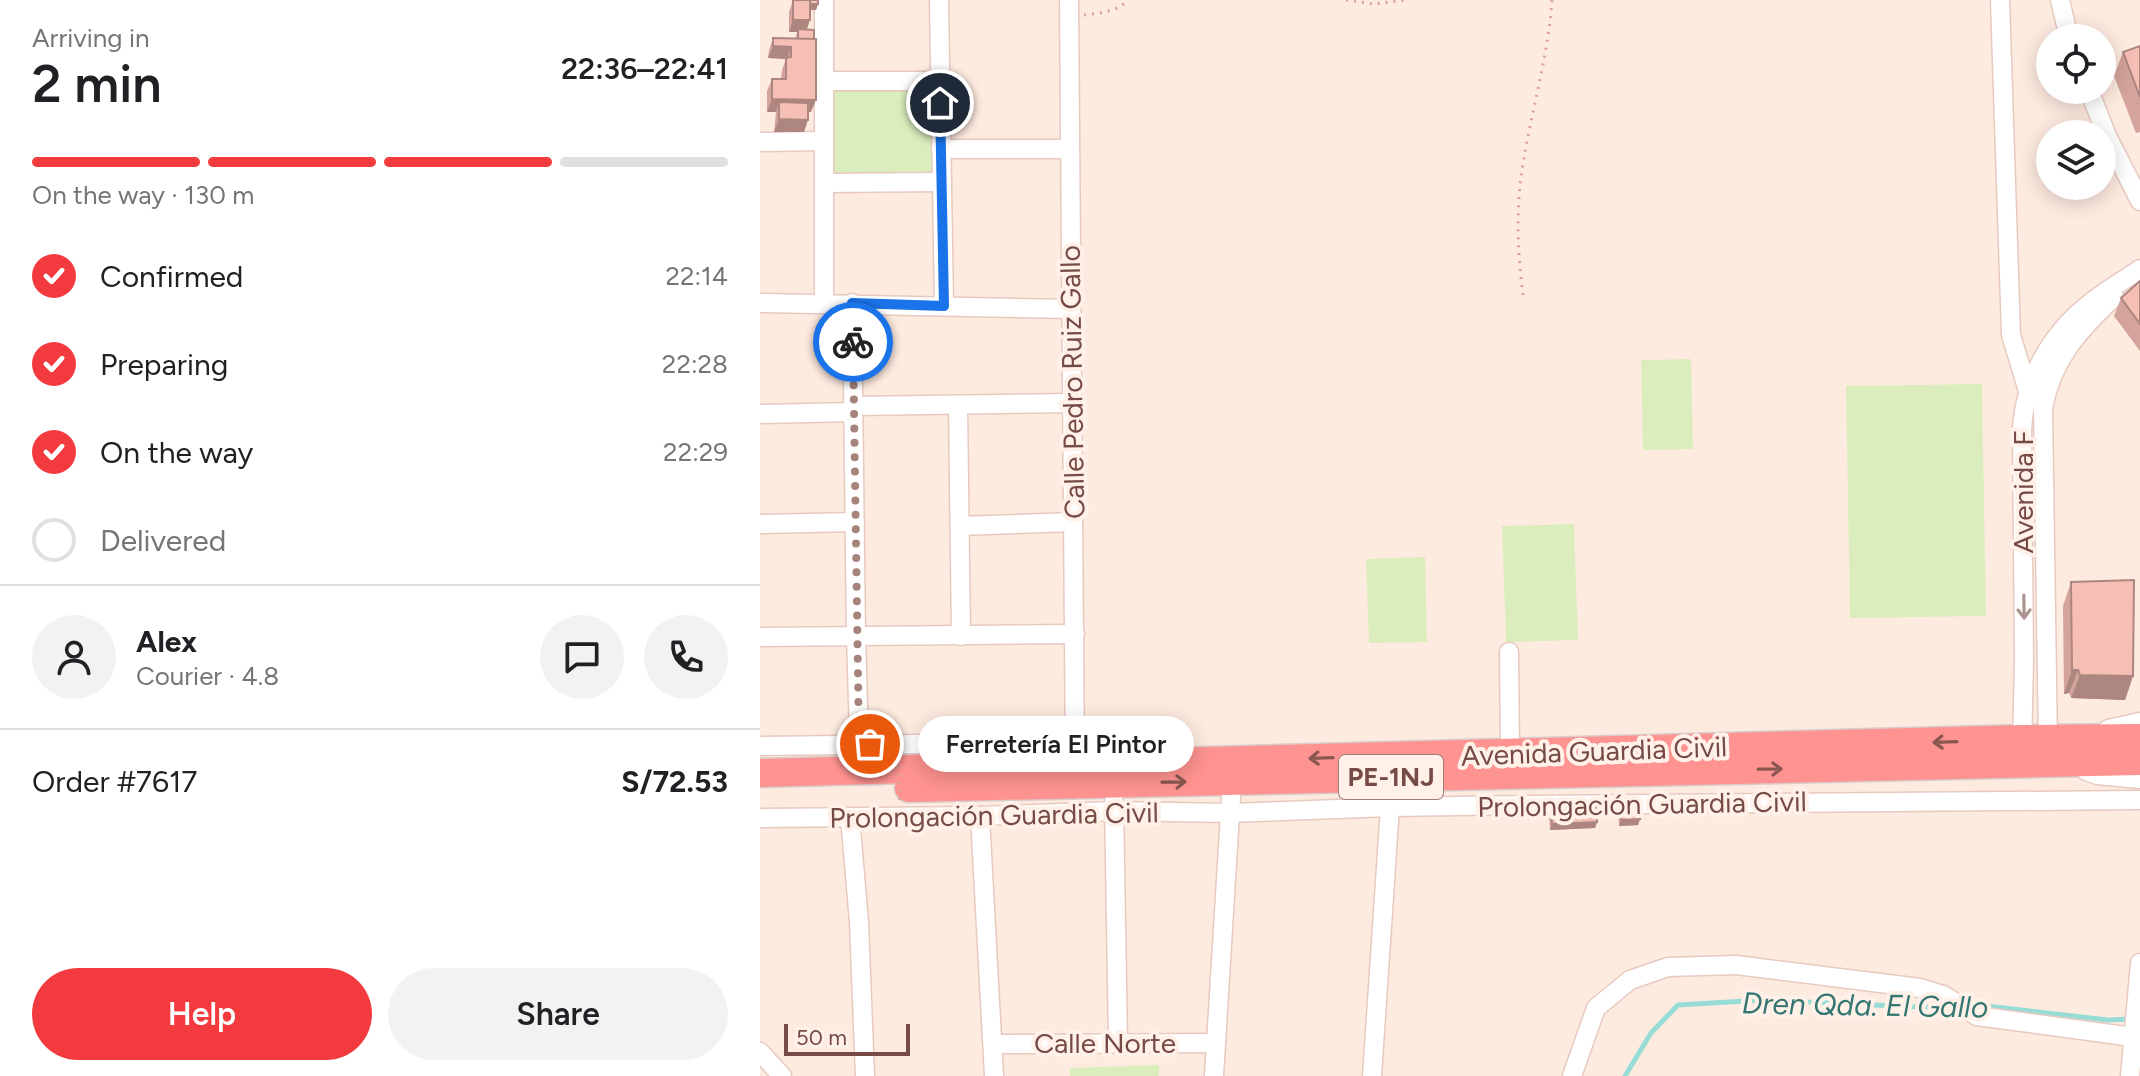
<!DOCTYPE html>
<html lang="en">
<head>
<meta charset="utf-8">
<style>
  body { margin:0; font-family:Figtree,sans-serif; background:#f2f2f2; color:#202124; height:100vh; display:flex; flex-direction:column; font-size:30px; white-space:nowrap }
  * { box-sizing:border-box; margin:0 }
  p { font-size:26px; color:#757577 }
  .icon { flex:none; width:44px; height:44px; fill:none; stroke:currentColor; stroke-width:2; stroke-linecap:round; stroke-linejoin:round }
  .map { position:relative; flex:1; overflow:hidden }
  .drawer { display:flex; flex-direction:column; background:#fff; width:760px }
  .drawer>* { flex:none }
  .buttons { position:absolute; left:1276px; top:24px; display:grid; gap:16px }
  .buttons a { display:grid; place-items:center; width:80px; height:80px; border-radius:50%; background:#fff; box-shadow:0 4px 20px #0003; font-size:40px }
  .scale { position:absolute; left:24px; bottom:20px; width:126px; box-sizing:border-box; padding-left:8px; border:4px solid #774b45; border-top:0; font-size:22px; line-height:28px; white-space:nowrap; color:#774b45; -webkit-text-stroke:6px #fff0e8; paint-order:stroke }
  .pin { position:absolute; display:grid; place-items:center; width:68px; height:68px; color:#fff; margin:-34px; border:4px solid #fff; border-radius:50%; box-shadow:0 2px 8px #0007 }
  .courier { position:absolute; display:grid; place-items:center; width:80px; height:80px; margin:-40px; border:6px solid #1a73e8; border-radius:50%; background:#fff; color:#222; box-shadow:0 2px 10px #0007 }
  .bubble { position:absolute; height:56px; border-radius:28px; background:#fff; box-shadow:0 4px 20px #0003; font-size:26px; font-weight:600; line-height:56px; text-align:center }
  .overview em { font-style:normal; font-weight:600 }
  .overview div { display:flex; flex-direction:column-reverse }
  .overview { display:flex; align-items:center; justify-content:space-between; height:136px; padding:0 32px }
  h1 { font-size:52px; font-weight:600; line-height:60px }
  .bar { display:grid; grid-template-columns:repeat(4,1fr); gap:12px 8px; align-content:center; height:96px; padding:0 32px }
  .bar i { height:10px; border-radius:6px; background:#e0e0e0 }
  .bar .active { background:#f33a3e }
  .bar p { grid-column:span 4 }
  .line { display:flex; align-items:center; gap:20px; padding:0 32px; border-top:2px solid #e0e0e0 }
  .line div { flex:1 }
  .round { display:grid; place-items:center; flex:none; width:84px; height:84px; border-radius:42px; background:#f2f2f2 }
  ol { padding:0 32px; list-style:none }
  li { display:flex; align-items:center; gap:24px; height:88px }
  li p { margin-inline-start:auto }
  li .icon { padding:8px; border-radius:50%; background:#f33a3e; color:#fff; stroke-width:4 }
  li:last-child { color:#757577 }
  li i { width:44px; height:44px; border:4px solid #e0e0e0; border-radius:50% }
  .primary-button { display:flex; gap:16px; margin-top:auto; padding:16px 32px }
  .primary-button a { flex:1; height:92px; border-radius:48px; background:#f33a3e; color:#fff; font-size:32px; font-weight:600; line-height:92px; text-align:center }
  .primary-button a+a { background:#f2f2f2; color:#202124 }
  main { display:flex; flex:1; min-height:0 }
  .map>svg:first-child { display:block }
  .green { fill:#dcedbd }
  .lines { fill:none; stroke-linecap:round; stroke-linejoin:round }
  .stream { stroke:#98dcd6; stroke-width:5 }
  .minor-casing { stroke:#e8c9c0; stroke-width:21 }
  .highway-casing { stroke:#d9cdcb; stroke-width:31 }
  .path { stroke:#dba298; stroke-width:3; stroke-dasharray:2 6; stroke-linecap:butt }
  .minor { stroke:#fff; stroke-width:18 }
  .highway { stroke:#fe9391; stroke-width:28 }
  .path-bridge { stroke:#dba298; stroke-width:3; stroke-dasharray:2 6; stroke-linecap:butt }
  .wall { fill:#d4a49c }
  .shaded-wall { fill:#ac867f }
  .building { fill:#f6bfb5; stroke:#ac867f; stroke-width:2 }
  .oneway { stroke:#ad938f }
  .oneway2 { stroke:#8b5650 }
  .done { stroke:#a6837b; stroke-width:8; stroke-dasharray:0 14.4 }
  .route { stroke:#1a73e8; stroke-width:10 }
  .labels { text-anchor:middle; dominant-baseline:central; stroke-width:8; stroke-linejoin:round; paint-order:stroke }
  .shield { fill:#fff0e8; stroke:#a07c76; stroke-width:2 }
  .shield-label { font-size:26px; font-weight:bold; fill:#774b45 }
  .street-label { font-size:28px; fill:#774b45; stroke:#fff0e8 }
  .water-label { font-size:30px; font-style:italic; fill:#357672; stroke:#fff0e8 }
</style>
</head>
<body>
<main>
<section class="drawer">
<div class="overview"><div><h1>2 min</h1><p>Arriving in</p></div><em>22:36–22:41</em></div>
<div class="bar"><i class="active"></i><i class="active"></i><i class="active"></i><i></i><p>On the way · 130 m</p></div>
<ol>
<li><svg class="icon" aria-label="check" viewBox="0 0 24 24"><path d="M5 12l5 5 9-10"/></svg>Confirmed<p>22:14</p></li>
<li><svg class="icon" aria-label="check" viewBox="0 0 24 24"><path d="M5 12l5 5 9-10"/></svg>Preparing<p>22:28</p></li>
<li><svg class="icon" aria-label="check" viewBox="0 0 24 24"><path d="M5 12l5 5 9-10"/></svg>On the way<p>22:29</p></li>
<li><i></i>Delivered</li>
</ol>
<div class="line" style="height:144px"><a class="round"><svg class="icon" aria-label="person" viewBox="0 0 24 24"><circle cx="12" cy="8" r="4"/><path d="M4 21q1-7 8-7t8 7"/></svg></a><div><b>Alex</b><p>Courier · 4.8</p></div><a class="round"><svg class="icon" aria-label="chat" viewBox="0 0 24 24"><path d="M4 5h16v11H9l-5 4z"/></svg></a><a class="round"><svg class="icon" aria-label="phone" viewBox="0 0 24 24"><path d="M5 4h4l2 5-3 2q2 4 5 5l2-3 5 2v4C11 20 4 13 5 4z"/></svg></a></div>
<div class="line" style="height:104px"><div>Order #7617</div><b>S/72.53</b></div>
<div class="primary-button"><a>Help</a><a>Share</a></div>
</section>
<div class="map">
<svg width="1380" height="1076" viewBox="0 0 1380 1076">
  <rect width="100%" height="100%" fill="#feebe0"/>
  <!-- green -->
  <g class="green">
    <path d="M174,86L172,174L71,176V87Z"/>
    <path d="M931,359L933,449L883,450L881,360Z"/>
    <path d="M1222,384L1226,616L1090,618L1086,386Z"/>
    <path d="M814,524L818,640L746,642L742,526Z"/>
    <path d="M665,557L667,642L609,643L606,559Z"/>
    <path d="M399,1065V1076H310V1068Z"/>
  </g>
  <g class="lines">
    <!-- stream -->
    <g class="stream">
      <path d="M1214,1006H1227L1348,1020L1371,1019"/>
      <path d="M865,1076L891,1033L918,1005L1003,1000L1158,1007H1188"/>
    </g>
    <defs>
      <g id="minor">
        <path d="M64,0V302"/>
        <path d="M179,0L184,306"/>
        <path d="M309,0L315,765"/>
        <path d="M1240,0L1251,335L1268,391L1271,393"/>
        <path d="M1300,0L1309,38"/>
        <path d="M64,81H180"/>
        <path d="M1329,90L1347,136L1380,201"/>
        <path d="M0,142L64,141"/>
        <path d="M181,149H309"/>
        <path d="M64,183L182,182"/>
        <path d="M0,303L311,309"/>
        <path d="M92,303L96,636L100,770"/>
        <path d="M198,405L201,636"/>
        <path d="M93,406L312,403"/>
        <path d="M0,414L93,412"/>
        <path d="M0,524L95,522"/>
        <path d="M200,526L313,522"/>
        <path d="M0,637L315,634"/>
        <path d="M749,652L750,753"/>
        <path d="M1348,729L1380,722"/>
        <path d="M0,746L315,742"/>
        <path d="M1288,747L1283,408C1292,359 1319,330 1354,297"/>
        <path d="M1262,750L1264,660L1262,431C1264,381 1290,335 1329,304C1345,291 1363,281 1380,269"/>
        <path d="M1326,771L1337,775L1380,779"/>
        <path d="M354,802L358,1043"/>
        <path d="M220,816L234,1076"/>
        <path d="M90,817L99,922L105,1076"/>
        <path d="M0,818L220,816L354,811L470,813L630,807L768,805L1380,800"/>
        <path d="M233,1044L456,1043"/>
        <path d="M0,1052L22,1076"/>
        <path d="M454,1076L472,781"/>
        <path d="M612,1076L632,777"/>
        <path d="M812,1076L836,1008L870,980L908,967L976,965L1160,988L1183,995L1217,1016L1373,1037"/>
        <path d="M1370,1076L1380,963"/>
      </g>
      <g id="highway">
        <path d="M0,773L1263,739L1380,738"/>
        <path d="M149,788L1380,761"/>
      </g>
    </defs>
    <!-- minor casing -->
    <use href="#minor" class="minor-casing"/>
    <!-- highway casing -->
    <use href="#highway" class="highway-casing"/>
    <!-- path -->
    <g class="path">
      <path d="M586,0L614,4L646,0"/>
      <path d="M324,15C340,13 357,12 368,0"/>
      <path d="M763,295C758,256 756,216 761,177C769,118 788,60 792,0"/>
    </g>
    <!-- minor -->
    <use href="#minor" class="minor"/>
    <!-- highway -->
    <use href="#highway" class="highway"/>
    <!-- path-bridge -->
    <path class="path-bridge" d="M137,750L140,803"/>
  </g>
  <!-- wall -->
  <g class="wall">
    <path d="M33,0L58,4L56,10H50L47,29L51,112H48L44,132H14L16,112H7V91L12,79H21L22,70L26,59L8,58L9,50L13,38H36L37,32H29V12Z"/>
    <path d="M1380,46V132L1376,133L1354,76L1363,52Z"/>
    <path d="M1380,281V351L1354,316L1361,298Z"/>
    <path d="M1311,582L1373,676L1365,700L1311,698L1309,693L1304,694L1303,606Z"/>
    <path d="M860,804L880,819L878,825L859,826L858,810Z"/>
    <path d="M791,806L837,822L835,828L790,830L789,812Z"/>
  </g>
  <!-- shaded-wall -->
  <g class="shaded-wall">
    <path d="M43,4H58L56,10H41Z"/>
    <path d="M33,20H50L46,32L38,29L37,32H29Z"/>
    <path d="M13,46L31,47L27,59L8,58Z"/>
    <path d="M12,99L56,100L51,112H19V102L16,112H7Z"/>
    <path d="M19,119L48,120L44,132H14Z"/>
    <path d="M1312,670H1318L1309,693L1304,694Z"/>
    <path d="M1320,675L1373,676L1365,700L1311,698Z"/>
    <path d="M880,819L878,825L859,826L861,820Z"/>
    <path d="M837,822L835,828L790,830L792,824Z"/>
  </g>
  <!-- building -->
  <g class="building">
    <rect x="33" y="0" width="17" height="20"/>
    <rect x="50" y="0" width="8" height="4"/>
    <path d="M38,29L54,30V39H38Z"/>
    <path d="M13,38L56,39V100L12,99V79H26V58L31,57V47L13,46Z"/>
    <path d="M1380,46V97L1363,52Z"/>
    <path d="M19,102L48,103V120L19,119Z"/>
    <path d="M1380,281V324L1361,298Z"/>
    <path d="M1374,580L1373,676L1320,675L1318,670H1312L1311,582Z"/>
    <path d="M836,803L837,822L792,824L791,806Z"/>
    <path d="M879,803L880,819L861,820L860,804Z"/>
  </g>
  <!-- one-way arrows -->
  <defs><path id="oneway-shaft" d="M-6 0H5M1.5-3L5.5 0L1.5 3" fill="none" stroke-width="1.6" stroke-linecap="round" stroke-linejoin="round" transform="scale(2)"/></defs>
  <use class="oneway" href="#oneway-shaft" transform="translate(1264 607) rotate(89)"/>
  <g class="oneway2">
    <use href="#oneway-shaft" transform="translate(1185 742) rotate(178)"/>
    <use href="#oneway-shaft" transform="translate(561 758) rotate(178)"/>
    <use href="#oneway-shaft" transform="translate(1010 769) rotate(-1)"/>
    <use href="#oneway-shaft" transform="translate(414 782) rotate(-1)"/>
  </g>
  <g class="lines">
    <!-- done -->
    <path class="done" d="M93,342L99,744H110"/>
    <!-- route -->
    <path class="route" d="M93,342L92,303L184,306L180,103"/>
  </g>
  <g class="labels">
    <!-- shield labels -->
    <rect class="shield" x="579" y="755" width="104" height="44" rx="6"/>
    <g class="shield-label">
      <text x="631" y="777">PE-1NJ</text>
    </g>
    <!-- street labels -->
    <g class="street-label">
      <text transform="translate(312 382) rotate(-91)">Calle Pedro Ruiz Gallo</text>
      <text transform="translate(1263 492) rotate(-90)">Avenida F</text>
      <text transform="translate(834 751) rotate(-2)">Avenida Guardia Civil</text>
      <text transform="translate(882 804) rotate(-1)">Prolongación Guardia Civil</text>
      <text transform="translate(234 815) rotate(-1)">Prolongación Guardia Civil</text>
      <text x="345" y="1043">Calle Norte</text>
    </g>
    <!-- water labels -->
    <g class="water-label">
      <text transform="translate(1105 1005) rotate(1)">Dren Qda. El Gallo</text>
    </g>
  </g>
</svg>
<div class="buttons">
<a><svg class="icon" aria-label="locate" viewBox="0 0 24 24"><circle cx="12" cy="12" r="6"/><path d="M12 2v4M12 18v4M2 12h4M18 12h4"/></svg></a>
<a><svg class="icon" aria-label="layers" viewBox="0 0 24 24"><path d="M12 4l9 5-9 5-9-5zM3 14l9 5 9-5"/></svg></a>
</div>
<div class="scale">50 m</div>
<div class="pin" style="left:110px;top:744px;background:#ea580c"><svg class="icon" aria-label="bag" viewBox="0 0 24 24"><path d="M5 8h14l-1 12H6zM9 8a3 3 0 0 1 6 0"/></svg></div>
<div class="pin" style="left:180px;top:103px;background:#1f2937"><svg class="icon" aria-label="home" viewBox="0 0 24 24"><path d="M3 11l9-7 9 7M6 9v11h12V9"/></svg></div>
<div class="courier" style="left:93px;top:342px"><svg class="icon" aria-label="bike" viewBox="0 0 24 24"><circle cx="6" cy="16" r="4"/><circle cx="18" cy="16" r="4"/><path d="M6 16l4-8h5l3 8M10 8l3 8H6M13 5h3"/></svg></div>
<div class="bubble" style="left:158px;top:716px;width:276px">Ferretería El Pintor</div>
</div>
</main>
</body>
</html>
